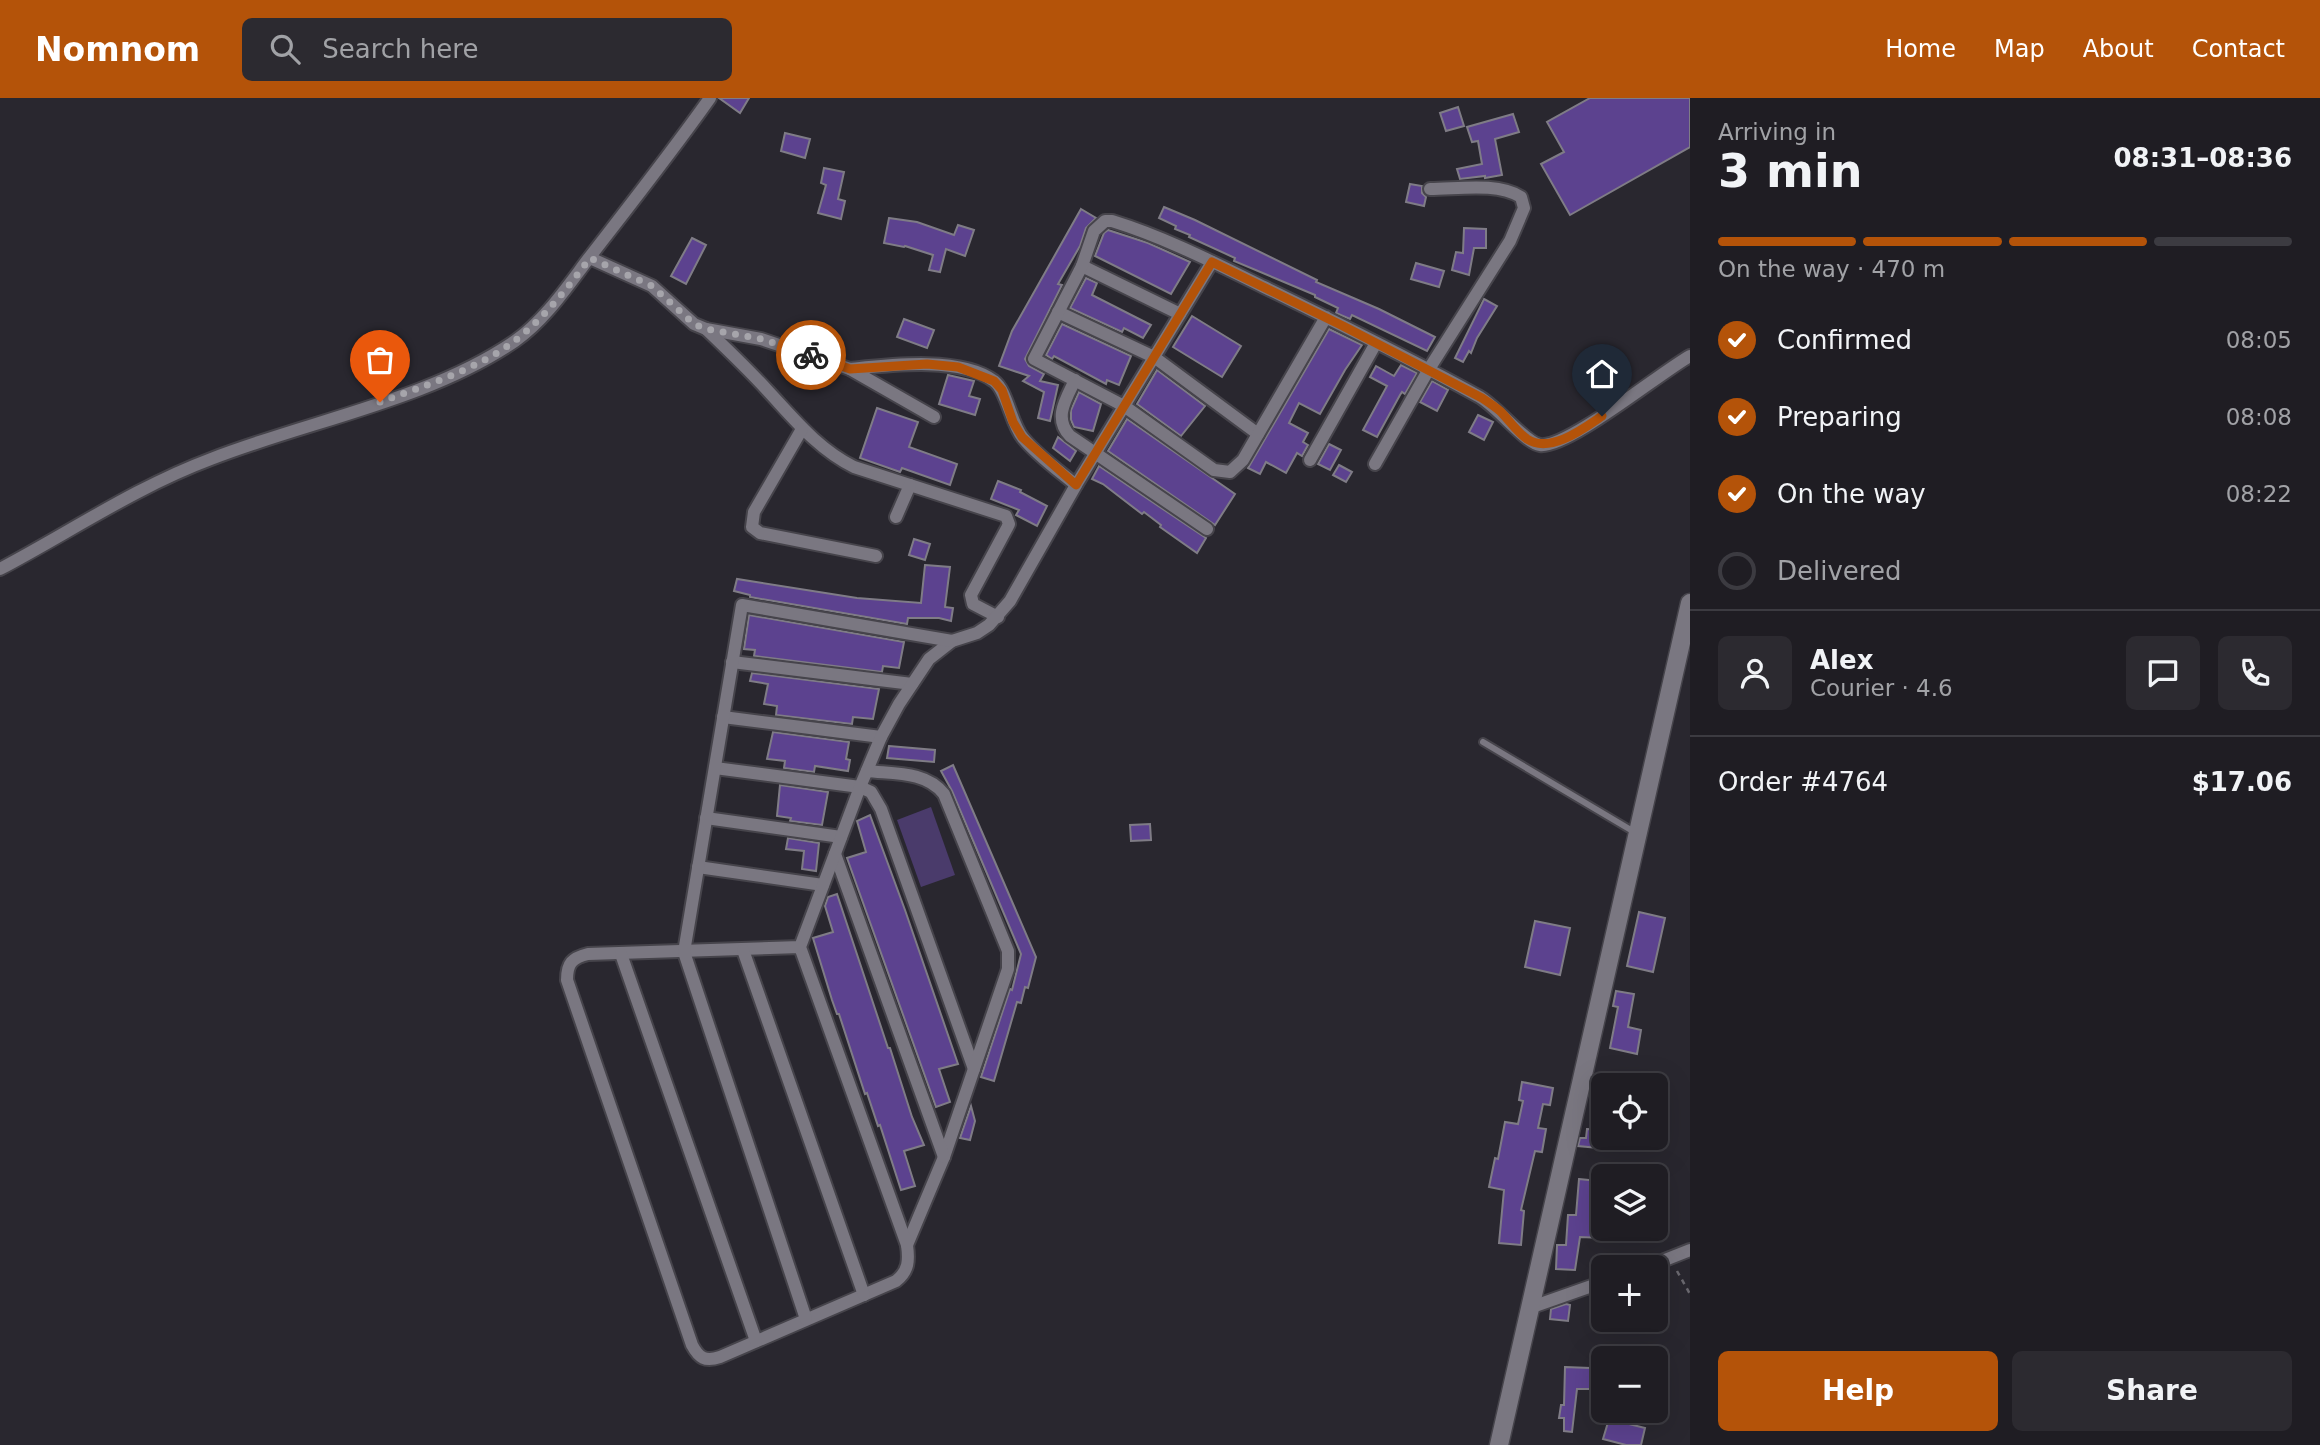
<!DOCTYPE html>
<html lang="en">
<head>
<meta charset="utf-8">
<style>
  body { margin:0; font-family:"DejaVu Sans",sans-serif; background:#2c2a30; color:#f1f3f6; height:100vh; display:flex; flex-direction:column; font-size:26px; white-space:nowrap }
  * { box-sizing:border-box; margin:0 }
  p { font-size:23px; color:#a1a2a6 }
  .icon { flex:none; width:38px; height:38px; fill:none; stroke:currentColor; stroke-width:2; stroke-linecap:round; stroke-linejoin:round }
  .map { position:relative; flex:1; overflow:hidden }
  .panel { display:flex; flex-direction:column; background:#1f1d23; width:630px }
  .panel>* { flex:none }
  .buttons { position:absolute; left:1591px; top:975px; display:grid; gap:14px }
  .buttons a { display:grid; place-items:center; width:77px; height:77px; border-radius:10px; background:#1f1d23; box-shadow:0 7px 28px #0002,0 0 0 2px #3c3b41; font-size:35px }
  .pin { position:absolute; display:grid; place-items:center; width:60px; height:60px; color:#fff; margin:-72px -30px; border-radius:50% 50% 50% 0; rotate:-45deg; box-shadow:0 0 7px #0007 }
  .pin .icon { rotate:45deg }
  .courier { position:absolute; display:grid; place-items:center; width:70px; height:70px; margin:-35px; border:5px solid #b45309; border-radius:50%; background:#fff; color:#222; box-shadow:0 2px 9px #0007 }
  .overview em { font-style:normal; font-weight:800 }
  .overview div { display:flex; flex-direction:column-reverse }
  .overview { display:flex; align-items:center; justify-content:space-between; height:119px; padding:0 28px }
  h1 { font-size:46px; font-weight:800; line-height:52px }
  .bar { display:grid; grid-template-columns:repeat(4,1fr); gap:10px 7px; align-content:center; height:84px; padding:0 28px }
  .bar i { height:9px; border-radius:5px; background:#3c3b41 }
  .bar .current { background:#b45309 }
  .bar p { grid-column:span 4 }
  .line { display:flex; align-items:center; gap:18px; padding:0 28px; border-top:2px solid #3c3b41 }
  .line div { flex:1 }
  .round { display:grid; place-items:center; flex:none; width:74px; height:74px; border-radius:10px; background:#2c2a30 }
  ol { padding:0 28px; list-style:none }
  li { display:flex; align-items:center; gap:21px; height:77px }
  li p { margin-inline-start:auto }
  li .icon { padding:7px; border-radius:50%; background:#b45309; color:#fff; stroke-width:4 }
  li:last-child { color:#a1a2a6 }
  li i { width:38px; height:38px; border:4px solid #3c3b41; border-radius:50% }
  .action { display:flex; gap:14px; margin-top:auto; padding:14px 28px }
  .action a { flex:1; height:80px; border-radius:10px; background:#b45309; color:#fff; font-size:28px; font-weight:800; line-height:80px; text-align:center }
  .action a+a { background:#2c2a30; color:#f1f3f6 }
  header { display:flex; align-items:center; gap:42px; box-sizing:border-box; height:98px; padding:0 35px; background:#b45309; color:#fff }
  header strong { font-size:33px }
  nav { display:flex; gap:38px; margin-inline-start:auto; font-size:24px }
  .search { width:490px; height:63px; background:#2c2a30; display:flex; align-items:center; gap:18px; box-sizing:border-box; padding:0 24px; border-radius:10px; color:#a1a2a6; font-size:26px }
  main { display:flex; flex:1; min-height:0 }
  .map>svg:first-child { display:block }
  .grass { fill:#4a3b6b }
  .building { fill:#5c428f; stroke:#7f7c86; stroke-width:2 }
  .lines { fill:none; stroke-linecap:round; stroke-linejoin:round }
  .lane-casing { stroke:#46444b; stroke-width:10 }
  .street-casing { stroke:#46444b; stroke-width:16 }
  .secondary-casing { stroke:#46444b; stroke-width:21 }
  .path { stroke:#6a686f; stroke-width:2.5; stroke-dasharray:5 5; stroke-linecap:butt }
  .lane { stroke:#7a7781; stroke-width:6 }
  .street { stroke:#7a7781; stroke-width:12 }
  .secondary { stroke:#7a7781; stroke-width:18 }
  .done { stroke:#a6a5ab; stroke-width:7; stroke-dasharray:0 12.6 }
  .route { stroke:#b45309; stroke-width:9 }
</style>
</head>
<body>
<header>
<strong>Nomnom</strong>
<div class="search"><svg class="icon" aria-label="search" viewBox="0 0 24 24"><circle cx="10" cy="10" r="6"/><path d="M15 15l6 6"/></svg>Search here</div>
<nav><a>Home</a><a>Map</a><a>About</a><a>Contact</a></nav>
</header>
<main>
<div class="map">
<svg width="1690" height="1347" viewBox="0 0 1690 1347">
  <rect width="100%" height="100%" fill="#29272f"/>
  <!-- grass -->
  <path class="grass" d="M931,709L955,777L921,789L897,722Z"/>
  <!-- building -->
  <g class="building">
    <path d="M719,0H749L740,15Z"/>
    <path d="M1590,0H1690V49L1570,117L1541,66L1564,54L1547,24Z"/>
    <path d="M1458,9L1464,28L1446,33L1440,15Z"/>
    <path d="M1513,16L1519,34L1495,41L1502,77L1485,80V78L1460,81L1457,71L1482,66L1478,43L1472,44L1467,29Z"/>
    <path d="M785,35L810,41L805,60L781,53Z"/>
    <path d="M824,70L844,74L838,101L845,103L841,121L818,115L826,87L821,85Z"/>
    <path d="M1410,86L1422,88V95L1426,99L1424,108L1406,104Z"/>
    <path d="M1164,109L1195,122L1317,182L1316,184L1379,211L1435,239L1427,253L1352,217L1350,221L1336,215L1338,210L1315,199V197L1234,163L1235,160L1189,139L1190,137L1175,131L1176,128L1159,120Z"/>
    <path d="M1081,111L1096,120L1086,130L1080,148L1058,186L1062,187L1025,261L1029,268L1044,276L1040,283L1058,287L1050,323L1038,320L1044,294L1023,283L1029,278L999,268L1012,233Z"/>
    <path d="M889,120L917,124L954,137L958,127L974,132L965,158L946,151L940,174L929,172L933,157L905,148L904,149L884,145Z"/>
    <path d="M1464,130L1486,131V150H1474L1469,177L1452,172L1456,154L1463,155Z"/>
    <path d="M1108,132L1148,145L1190,164L1171,196L1095,158L1104,135Z"/>
    <path d="M692,140L706,147L686,186L671,178Z"/>
    <path d="M1416,165L1444,173L1439,189L1411,181Z"/>
    <path d="M1086,180L1097,185L1092,197L1151,227L1143,240L1124,230L1122,234L1070,210Z"/>
    <path d="M1484,201L1497,208L1477,240L1471,255L1469,253L1463,264L1455,260Z"/>
    <path d="M1192,218L1241,248L1222,279L1173,249Z"/>
    <path d="M904,221L934,232L927,250L897,239Z"/>
    <path d="M1062,226L1131,258L1119,287L1107,282L1106,286L1054,258L1052,261L1046,257Z"/>
    <path d="M1329,231L1362,247L1345,272L1320,316L1299,305L1289,325L1308,335L1303,344L1308,347L1302,358L1297,355L1286,375L1266,364L1260,376L1248,370Z"/>
    <path d="M1401,267L1417,275L1405,296L1402,294L1400,297L1377,339L1363,332L1387,288L1370,279L1376,268L1394,278Z"/>
    <path d="M1157,272L1205,308L1181,338L1137,306Z"/>
    <path d="M948,277L974,283L969,298L980,301L975,317L939,306Z"/>
    <path d="M1432,283L1448,292L1437,313L1420,304Z"/>
    <path d="M1079,294L1101,306L1093,333L1074,329L1071,322V312Z"/>
    <path d="M877,310L918,324L909,349L957,366L950,387L902,370L900,374L860,360Z"/>
    <path d="M1478,317L1493,324L1484,342L1469,334Z"/>
    <path d="M1127,321L1235,396L1215,427L1108,353Z"/>
    <path d="M1058,339L1076,353L1070,363L1053,350Z"/>
    <path d="M1329,346L1341,352L1330,372L1318,366Z"/>
    <path d="M1339,367L1352,374L1346,384L1333,377Z"/>
    <path d="M1099,368L1206,440L1197,455L1160,429L1161,427L1144,414L1142,416L1103,386L1092,381Z"/>
    <path d="M998,383L1021,392L1020,394L1047,408L1037,428L1016,417L1019,412L991,401Z"/>
    <path d="M914,441L930,446L925,462L909,457Z"/>
    <path d="M925,467L950,469L945,509L953,510L951,523L939,520H908L907,526L750,499V497L734,493L737,481L857,500L921,505Z"/>
    <path d="M749,517L904,544L899,570L883,568L882,574L754,558L755,552L744,551Z"/>
    <path d="M752,575L879,591L873,621L853,619L852,626L776,617L777,608L764,606L768,586L750,583Z"/>
    <path d="M773,634L849,644L846,661L850,662L848,673L815,668L814,674L784,670L785,663L767,661Z"/>
    <path d="M889,648L935,652L934,664L887,660Z"/>
    <path d="M953,667L1036,859L1028,890L1025,889L1021,905L1017,904L994,983L981,979L1010,891L1012,892L1021,856L952,693L941,673Z"/>
    <path d="M780,687L828,694L822,727L790,723L791,720L777,718Z"/>
    <path d="M870,717L905,812L958,966L939,971L950,1004L936,1009L847,760L866,754L857,723Z"/>
    <path d="M1150,726L1151,742L1131,743L1130,727Z"/>
    <path d="M788,740L819,745L816,773L802,771L804,753L786,751Z"/>
    <path d="M837,796L888,950H890L912,1019L924,1047L904,1053L915,1088L901,1092L880,1027L878,1028L867,995L865,996L839,916H837L832,902L813,840L833,834L825,808L828,799Z"/>
    <path d="M1639,814L1665,820L1653,874L1627,868Z"/>
    <path d="M1535,823L1570,830L1560,877L1525,869Z"/>
    <path d="M1616,893L1634,896L1628,929L1641,932L1637,956L1610,950L1618,909L1613,908Z"/>
    <path d="M1522,984L1553,990L1550,1007L1543,1006L1538,1030L1546,1031L1542,1054L1535,1053L1521,1112L1524,1113L1521,1147L1499,1145L1504,1092L1489,1089L1495,1060L1498,1061L1505,1024L1518,1026L1523,1003L1519,1002Z"/>
    <path d="M1593,985L1603,987V1001L1590,998Z"/>
    <path d="M971,1008L975,1023L970,1042L960,1040Z"/>
    <path d="M1587,1031L1603,1032V1040H1610L1609,1051L1578,1048L1580,1040H1586Z"/>
    <path d="M1579,1081L1598,1083L1595,1125H1603V1140L1580,1139L1575,1172L1556,1171L1557,1147H1566L1568,1117H1576Z"/>
    <path d="M1603,1193V1207L1593,1209L1590,1198Z"/>
    <path d="M1566,1206L1570,1207L1568,1223L1550,1221L1551,1211Z"/>
    <path d="M1565,1269L1590,1270V1291H1577L1572,1334L1564,1333V1320H1559L1561,1307H1564Z"/>
    <path d="M1609,1321L1645,1330L1641,1347H1626L1603,1341Z"/>
  </g>
  <g class="lines">
    <defs>
      <path id="lane" d="M1483,644L1636,735"/>
      <g id="street">
        <path d="M590,160L652,188L694,226L706,231L761,241L850,271L934,319"/>
        <path d="M1082,168L1180,216"/>
        <path d="M1058,214L1154,259L1258,336"/>
        <path d="M1326,219L1243,362L1230,374L1214,372L1124,308L1034,261L1082,168L1094,133L1105,123H1112C1164,139 1215,165 1264,189C1336,224 1407,259 1478,298C1496,307 1525,345 1540,347C1567,351 1661,274 1690,258"/>
        <path d="M706,231C727,251 748,271 768,293C795,322 818,351 854,369L1006,418L1009,426L1007,430L971,497L973,506L998,519"/>
        <path d="M850,271C889,267 961,258 994,283C1007,292 1011,326 1023,340C1038,358 1058,372 1076,387"/>
        <path d="M1075,282C1066,301 1053,320 1070,338L1207,431"/>
        <path d="M802,331L754,414L752,429L760,435L876,458"/>
        <path d="M1310,362L1376,245"/>
        <path d="M1375,366L1429,271L1510,143L1524,110L1521,99C1497,84 1458,91 1430,91"/>
        <path d="M896,419L910,387"/>
        <path d="M0,471C70,434 136,389 211,361C308,323 429,302 515,243C545,222 567,189 589,160C630,107 671,55 710,0"/>
        <path d="M732,564L912,586"/>
        <path d="M723,619L881,639"/>
        <path d="M715,670L860,689L871,694L881,711L974,971"/>
        <path d="M867,673C894,676 926,673 944,696L1008,853V871L944,1059L907,1147"/>
        <path d="M706,720L841,739"/>
        <path d="M835,756L944,1059"/>
        <path d="M698,769L823,787"/>
        <path d="M800,849L588,856C572,860 567,865 567,882L692,1247C699,1260 705,1264 720,1259L896,1183C909,1173 909,1162 907,1147L800,849L860,689L881,639L899,606L929,561L952,543L977,535L989,527L1010,503L1076,387L1212,164"/>
        <path d="M743,852L864,1197"/>
        <path d="M621,856L756,1243"/>
        <path d="M1647,1169L1690,1152"/>
        <path d="M1532,1209L1603,1184"/>
        <path d="M806,1221L684,854L742,507L952,543"/>
      </g>
      <path id="secondary" d="M1499,1347L1690,505"/>
    </defs>
    <!-- lane casing -->
    <use href="#lane" class="lane-casing"/>
    <!-- street casing -->
    <use href="#street" class="street-casing"/>
    <!-- secondary casing -->
    <use href="#secondary" class="secondary-casing"/>
    <!-- path -->
    <path class="path" d="M1677,1173L1690,1196"/>
    <!-- lane -->
    <use href="#lane" class="lane"/>
    <!-- street -->
    <use href="#street" class="street"/>
    <!-- secondary -->
    <use href="#secondary" class="secondary"/>
  </g>
  <g class="lines">
    <!-- done -->
    <path class="done" d="M380,304C424,288 481,270 517,241C546,218 568,189 590,160L652,188L694,226L706,231L761,241L811,257"/>
    <!-- route -->
    <path class="route" d="M811,257L850,271L927,266L958,269L994,283L1002,292L1013,324L1022,339L1076,387L1212,164L1343,228L1482,300C1488,304 1494,308 1500,313C1509,322 1517,334 1527,341C1550,356 1583,331 1602,318"/>
  </g>
</svg>
<div class="buttons">
<a><svg class="icon" aria-label="locate" viewBox="0 0 24 24"><circle cx="12" cy="12" r="6"/><path d="M12 2v4M12 18v4M2 12h4M18 12h4"/></svg></a>
<a><svg class="icon" aria-label="layers" viewBox="0 0 24 24"><path d="M12 4l9 5-9 5-9-5zM3 14l9 5 9-5"/></svg></a>
<a>+</a>
<a>−</a>
</div>
<div class="pin" style="left:380px;top:304px;background:#ea580c"><svg class="icon" aria-label="bag" viewBox="0 0 24 24"><path d="M5 8h14l-1 12H6zM9 8a3 3 0 0 1 6 0"/></svg></div>
<div class="pin" style="left:1602px;top:318px;background:#1f2937"><svg class="icon" aria-label="home" viewBox="0 0 24 24"><path d="M3 11l9-7 9 7M6 9v11h12V9"/></svg></div>
<div class="courier" style="left:811px;top:257px"><svg class="icon" aria-label="bike" viewBox="0 0 24 24"><circle cx="6" cy="16" r="4"/><circle cx="18" cy="16" r="4"/><path d="M6 16l4-8h5l3 8M10 8l3 8H6M13 5h3"/></svg></div>
</div>
<section class="panel">
<div class="overview"><div><h1>3 min</h1><p>Arriving in</p></div><em>08:31–08:36</em></div>
<div class="bar"><i class="current"></i><i class="current"></i><i class="current"></i><i></i><p>On the way · 470 m</p></div>
<ol>
<li><svg class="icon" aria-label="check" viewBox="0 0 24 24"><path d="M5 12l5 5 9-10"/></svg>Confirmed<p>08:05</p></li>
<li><svg class="icon" aria-label="check" viewBox="0 0 24 24"><path d="M5 12l5 5 9-10"/></svg>Preparing<p>08:08</p></li>
<li><svg class="icon" aria-label="check" viewBox="0 0 24 24"><path d="M5 12l5 5 9-10"/></svg>On the way<p>08:22</p></li>
<li><i></i>Delivered</li>
</ol>
<div class="line" style="height:126px"><a class="round"><svg class="icon" aria-label="person" viewBox="0 0 24 24"><circle cx="12" cy="8" r="4"/><path d="M4 21q1-7 8-7t8 7"/></svg></a><div><b>Alex</b><p>Courier · 4.6</p></div><a class="round"><svg class="icon" aria-label="chat" viewBox="0 0 24 24"><path d="M4 5h16v11H9l-5 4z"/></svg></a><a class="round"><svg class="icon" aria-label="phone" viewBox="0 0 24 24"><path d="M5 4h4l2 5-3 2q2 4 5 5l2-3 5 2v4C11 20 4 13 5 4z"/></svg></a></div>
<div class="line" style="height:91px"><div>Order #4764</div><b>$17.06</b></div>
<div class="action"><a>Help</a><a>Share</a></div>
</section>
</main>
</body>
</html>
